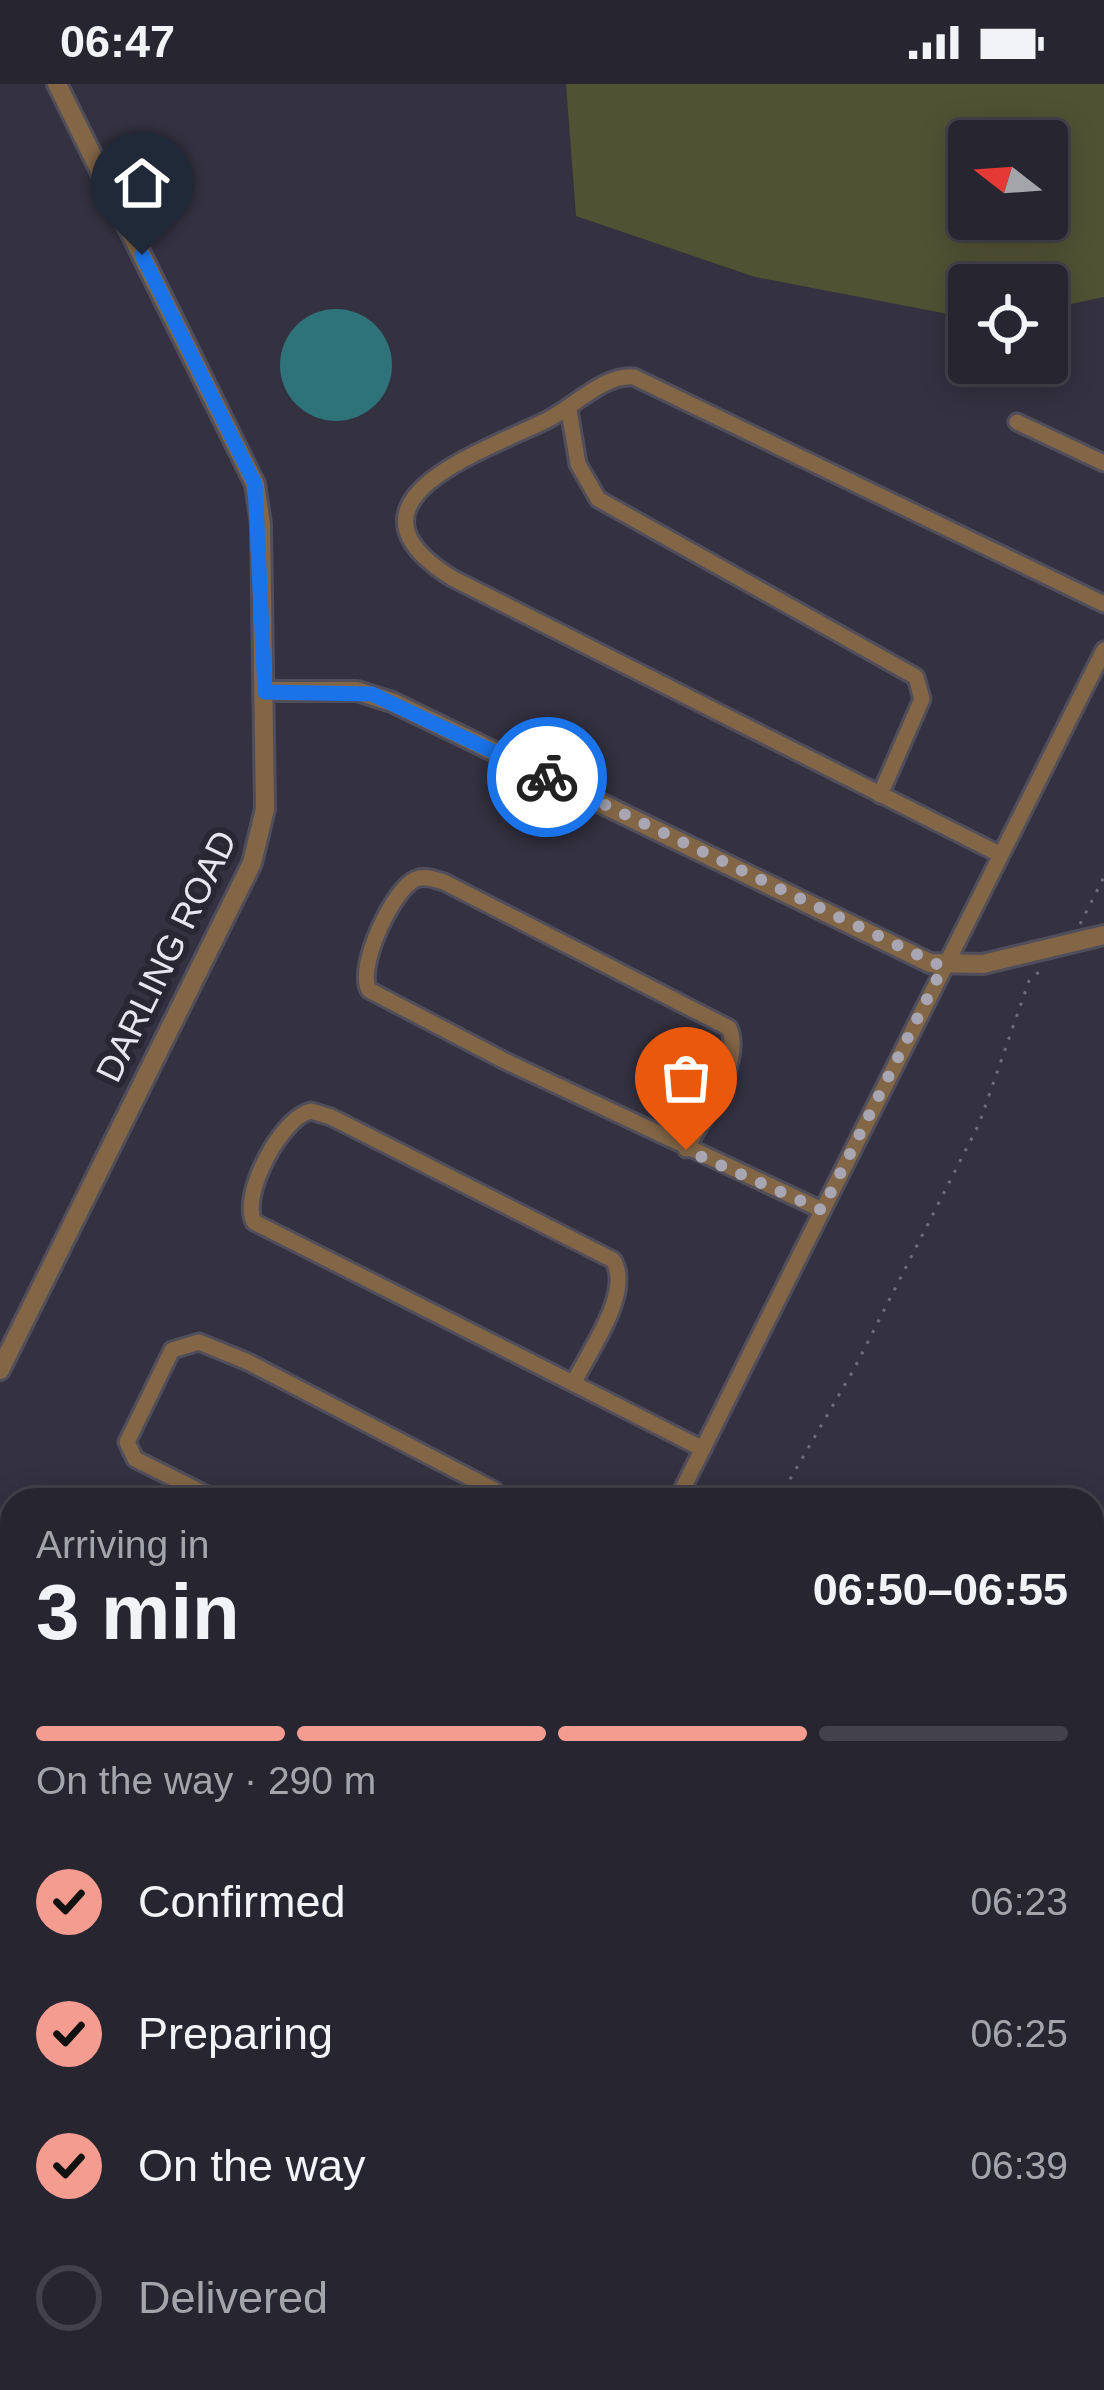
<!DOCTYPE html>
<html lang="en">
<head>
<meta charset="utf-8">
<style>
  body { margin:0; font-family:Arial,sans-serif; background:#33313c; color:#f1f3f6; height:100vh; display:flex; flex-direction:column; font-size:45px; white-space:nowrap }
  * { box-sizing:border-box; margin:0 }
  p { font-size:39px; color:#a4a5ab }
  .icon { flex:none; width:66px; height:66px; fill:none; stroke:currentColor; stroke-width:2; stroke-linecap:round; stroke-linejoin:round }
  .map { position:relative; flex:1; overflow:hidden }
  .drawer { position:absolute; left:0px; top:1404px; width:1104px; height:903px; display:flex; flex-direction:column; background:#272530; border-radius:36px 36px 0 0; box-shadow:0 6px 30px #0003,0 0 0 3px #43424c }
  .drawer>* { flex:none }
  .needle { width:78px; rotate:287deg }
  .tools { position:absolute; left:948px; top:36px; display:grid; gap:24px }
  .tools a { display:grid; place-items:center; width:120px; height:120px; border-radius:12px; background:#272530; box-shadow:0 6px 30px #0003,0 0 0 3px #43424c; font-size:60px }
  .pin { position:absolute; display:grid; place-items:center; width:102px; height:102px; color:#fff; margin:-123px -51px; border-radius:50% 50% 50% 0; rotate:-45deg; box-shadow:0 0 12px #0007 }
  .pin .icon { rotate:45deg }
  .courier { position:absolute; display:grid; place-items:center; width:120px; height:120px; margin:-60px; border:9px solid #1a73e8; border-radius:50%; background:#fff; color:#222; box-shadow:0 3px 15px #0007 }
  .summary em { font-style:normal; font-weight:700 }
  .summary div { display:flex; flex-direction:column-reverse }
  .summary { display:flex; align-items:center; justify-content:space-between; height:204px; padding:0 36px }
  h1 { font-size:78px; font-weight:700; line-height:90px }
  .bar { display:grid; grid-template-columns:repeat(4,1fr); gap:18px 12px; align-content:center; height:144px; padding:0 36px }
  .bar i { height:15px; border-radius:9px; background:#43424c }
  .bar .selected { background:#f59c91 }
  .bar p { grid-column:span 4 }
  ol { padding:0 36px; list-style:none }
  li { display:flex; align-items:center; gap:36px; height:132px }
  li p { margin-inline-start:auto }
  li .icon { padding:12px; border-radius:50%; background:#f59c91; color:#111; stroke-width:4 }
  li:last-child { color:#a4a5ab }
  li i { width:66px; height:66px; border:6px solid #43424c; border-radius:50% }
  .status { display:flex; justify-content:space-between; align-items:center; height:84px; padding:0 60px; background:#272530; direction:ltr }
  .status svg { height:33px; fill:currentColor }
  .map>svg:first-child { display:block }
  .green { fill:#505234; fill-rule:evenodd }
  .water { fill:#2e7379 }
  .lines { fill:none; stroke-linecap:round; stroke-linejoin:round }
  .minor-casing { stroke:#514e5c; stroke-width:21 }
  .tertiary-casing { stroke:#514e5c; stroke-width:24 }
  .path { stroke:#706e7b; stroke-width:3; stroke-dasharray:3 9; stroke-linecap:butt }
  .minor { stroke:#826646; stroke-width:15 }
  .tertiary { stroke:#826646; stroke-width:18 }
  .done { stroke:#a8a6b2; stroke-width:12; stroke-dasharray:0 21.6 }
  .route { stroke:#1a73e8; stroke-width:15 }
  .labels { text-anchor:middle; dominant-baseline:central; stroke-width:12; stroke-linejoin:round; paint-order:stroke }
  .street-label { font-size:36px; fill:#e7e5ef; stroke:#2a2735 }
</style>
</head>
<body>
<div class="status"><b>06:47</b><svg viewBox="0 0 49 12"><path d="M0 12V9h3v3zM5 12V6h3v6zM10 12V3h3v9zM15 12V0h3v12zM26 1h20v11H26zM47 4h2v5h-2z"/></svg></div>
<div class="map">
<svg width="1104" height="2306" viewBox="0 0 1104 2306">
  <rect width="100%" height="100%" fill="#343140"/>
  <!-- green -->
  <path class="green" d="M566,0H1104V213L1047,225V201H969V234L755,193L576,132ZM969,57H1047V135H969Z"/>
  <!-- water -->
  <circle class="water" cx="336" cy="281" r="56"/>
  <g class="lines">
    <defs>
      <g id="minor">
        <path d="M569,326L578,380L598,415L916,593L922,615L880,711"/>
        <path d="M1017,338L1104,379"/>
        <path d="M999,770L452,494C330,418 479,369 545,337C573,324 603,290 634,293L1104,520"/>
        <path d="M686,1065C702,1035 744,979 729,944L444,798C436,796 425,791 416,795C393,804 356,884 369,906L505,977L822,1126"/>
        <path d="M574,1298C589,1267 633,1208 613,1176L331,1033L311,1027C282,1033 240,1110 254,1138L703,1365"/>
        <path d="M217,1416L135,1375L127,1358L172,1266L199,1258L248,1278L494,1406L502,1416"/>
        <path d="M677,1416L1104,566"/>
        <path d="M1092,1493L1104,1499"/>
        <path d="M12,1577L7,1594L12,1602"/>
        <path d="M1092,1644L1104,1619"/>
        <path d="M0,1743L12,1749"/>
        <path d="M0,1897L12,1903"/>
        <path d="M1092,1943L1104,1920"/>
        <path d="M0,2049L12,2055"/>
        <path d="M0,2172L12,2147"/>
        <path d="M1092,2176L1104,2156"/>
        <path d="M184,2295L208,2306"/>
        <path d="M509,2295L540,2306"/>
        <path d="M756,2295L759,2306"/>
        <path d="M75,2306L80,2295"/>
        <path d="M219,2306L225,2295"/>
        <path d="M592,2306L645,2295"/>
        <path d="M1012,2306L1019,2295"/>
      </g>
      <g id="tertiary">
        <path d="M265,607H357L392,618L930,879L983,880L1104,851"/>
        <path d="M0,1286L252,779L265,725L261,440L255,400L57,0"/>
      </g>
    </defs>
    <!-- minor casing -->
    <use href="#minor" class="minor-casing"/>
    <!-- tertiary casing -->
    <use href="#tertiary" class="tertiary-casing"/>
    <!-- path -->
    <g class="path">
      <path d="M1080,840L1104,793"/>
      <path d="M778,1416L854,1285L979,1040L1029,897L1044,883"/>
      <path d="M331,2306L336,2295"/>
    </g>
    <!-- minor -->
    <use href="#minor" class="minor"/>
    <!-- tertiary -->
    <use href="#tertiary" class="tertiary"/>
  </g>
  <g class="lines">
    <!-- done -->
    <path class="done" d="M547,693L943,883L822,1126L686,1066"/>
    <!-- route -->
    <path class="route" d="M142,171L255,400L265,608L372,610L547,693"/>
  </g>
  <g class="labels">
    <!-- street labels -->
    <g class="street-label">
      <text transform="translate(166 872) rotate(-64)">DARLING ROAD</text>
    </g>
  </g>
</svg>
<div class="tools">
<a><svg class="needle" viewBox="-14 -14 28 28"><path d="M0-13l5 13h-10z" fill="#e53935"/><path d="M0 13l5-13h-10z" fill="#a4a5ab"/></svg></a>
<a><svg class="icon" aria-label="locate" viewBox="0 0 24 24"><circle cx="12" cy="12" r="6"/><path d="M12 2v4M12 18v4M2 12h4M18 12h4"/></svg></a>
</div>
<div class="pin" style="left:686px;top:1066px;background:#ea580c"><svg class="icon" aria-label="bag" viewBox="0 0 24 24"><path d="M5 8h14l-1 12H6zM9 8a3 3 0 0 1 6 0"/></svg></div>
<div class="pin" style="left:142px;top:171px;background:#1f2937"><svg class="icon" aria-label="home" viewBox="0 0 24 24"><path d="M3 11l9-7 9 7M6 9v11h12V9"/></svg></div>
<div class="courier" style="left:547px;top:693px"><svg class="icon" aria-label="bike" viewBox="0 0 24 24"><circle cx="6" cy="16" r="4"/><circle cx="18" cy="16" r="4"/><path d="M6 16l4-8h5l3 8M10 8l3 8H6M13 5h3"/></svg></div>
<section class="drawer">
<div class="summary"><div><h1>3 min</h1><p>Arriving in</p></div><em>06:50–06:55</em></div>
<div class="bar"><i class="selected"></i><i class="selected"></i><i class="selected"></i><i></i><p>On the way · 290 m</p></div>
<ol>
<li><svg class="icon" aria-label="check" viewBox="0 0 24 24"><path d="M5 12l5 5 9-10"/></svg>Confirmed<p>06:23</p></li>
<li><svg class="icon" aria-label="check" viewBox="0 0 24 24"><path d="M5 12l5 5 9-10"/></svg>Preparing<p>06:25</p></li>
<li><svg class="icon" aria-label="check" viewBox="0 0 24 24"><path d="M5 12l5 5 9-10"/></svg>On the way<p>06:39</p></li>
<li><i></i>Delivered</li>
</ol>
</section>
</div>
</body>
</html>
